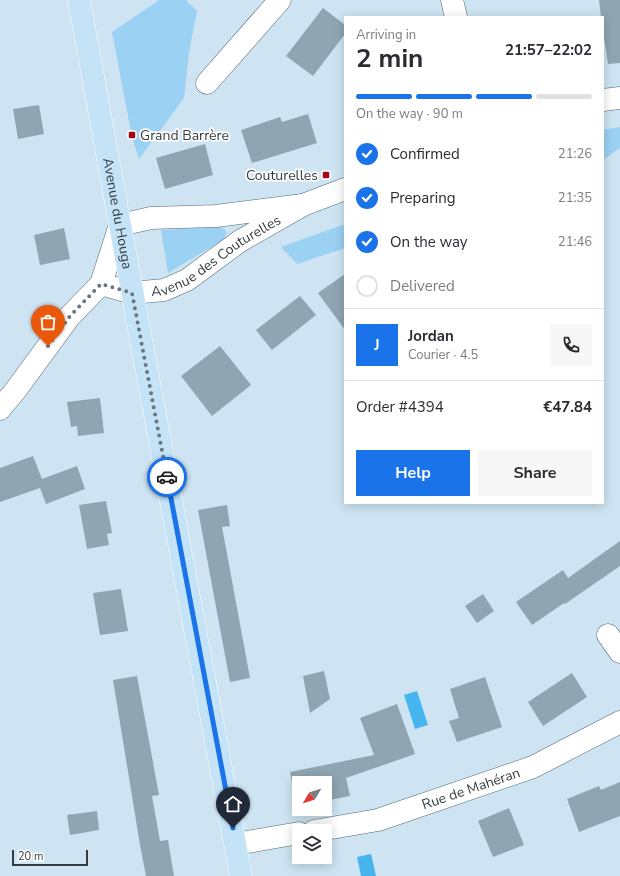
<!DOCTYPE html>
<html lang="en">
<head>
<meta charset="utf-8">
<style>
  body { margin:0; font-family:"Nunito Sans",sans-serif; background:#f7f7f7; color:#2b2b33; height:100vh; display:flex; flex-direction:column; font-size:15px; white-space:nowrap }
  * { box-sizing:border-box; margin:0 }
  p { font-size:13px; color:#7c7c81 }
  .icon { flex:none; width:22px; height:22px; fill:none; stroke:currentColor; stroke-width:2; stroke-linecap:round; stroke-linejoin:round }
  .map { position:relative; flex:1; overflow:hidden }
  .side { position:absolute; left:344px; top:16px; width:260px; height:488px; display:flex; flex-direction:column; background:#fff; border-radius:0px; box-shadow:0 2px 10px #0003 }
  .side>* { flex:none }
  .needle { width:26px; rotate:231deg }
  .tools { position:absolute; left:292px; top:776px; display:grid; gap:8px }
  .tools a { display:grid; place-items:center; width:40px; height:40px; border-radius:0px; background:#fff; box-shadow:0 2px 10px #0003; font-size:20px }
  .scale { position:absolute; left:12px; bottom:10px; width:76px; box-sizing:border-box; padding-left:4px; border:2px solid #343d42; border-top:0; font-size:11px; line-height:14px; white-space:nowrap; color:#343d42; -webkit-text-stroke:3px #fff; paint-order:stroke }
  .pin { position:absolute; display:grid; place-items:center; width:34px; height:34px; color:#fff; margin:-41px -17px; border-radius:50% 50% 50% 0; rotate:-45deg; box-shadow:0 0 4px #0007 }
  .pin .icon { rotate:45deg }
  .courier { position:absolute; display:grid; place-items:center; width:40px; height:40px; margin:-20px; border:3px solid #1a73e8; border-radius:50%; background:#fff; color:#222; box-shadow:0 1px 5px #0007 }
  .headline em { font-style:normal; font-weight:700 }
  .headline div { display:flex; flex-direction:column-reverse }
  .headline { display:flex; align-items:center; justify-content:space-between; height:68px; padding:0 12px }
  h1 { font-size:26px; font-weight:700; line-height:30px }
  .bar { display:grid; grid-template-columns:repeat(4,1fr); gap:6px 4px; align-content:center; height:48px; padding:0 12px }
  .bar i { height:5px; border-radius:3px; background:#e1e1e2 }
  .bar .active { background:#1a73e8 }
  .bar p { grid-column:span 4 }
  .line { display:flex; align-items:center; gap:10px; padding:0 12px; border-top:1px solid #e1e1e2 }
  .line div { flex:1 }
  .round { display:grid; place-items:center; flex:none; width:42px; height:42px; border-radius:0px; background:#f7f7f7 }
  ol { padding:0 12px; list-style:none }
  li { display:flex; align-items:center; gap:12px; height:44px }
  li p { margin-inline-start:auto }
  li .icon { padding:4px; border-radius:50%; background:#1a73e8; color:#fff; stroke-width:4 }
  li:last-child { color:#7c7c81 }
  li i { width:22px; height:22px; border:2px solid #e1e1e2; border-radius:50% }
  .primary-button { display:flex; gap:8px; margin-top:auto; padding:8px 12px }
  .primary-button a { flex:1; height:46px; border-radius:0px; background:#1a73e8; color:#fff; font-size:16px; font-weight:700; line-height:46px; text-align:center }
  .primary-button a+a { background:#f7f7f7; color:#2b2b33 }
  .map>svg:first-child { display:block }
  .green { fill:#9bd1f3 }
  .water { fill:#46b4ee }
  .building { fill:#90a5b2 }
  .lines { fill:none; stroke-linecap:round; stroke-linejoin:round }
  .minor-casing { stroke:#536773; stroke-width:23 }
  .major-casing { stroke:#fff; stroke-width:23 }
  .minor { stroke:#fff; stroke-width:22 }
  .major { stroke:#c4e3f7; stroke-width:22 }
  .done { stroke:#6a7780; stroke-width:4; stroke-dasharray:0 7.2 }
  .route { stroke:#1a73e8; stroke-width:5 }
  .poi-dot { fill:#a20617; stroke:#fff; stroke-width:1.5 }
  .labels { text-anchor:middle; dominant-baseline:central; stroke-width:3.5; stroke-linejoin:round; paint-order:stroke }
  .poi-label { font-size:14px; fill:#343d42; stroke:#fff; text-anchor:start }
  .street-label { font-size:14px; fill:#343d42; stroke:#fff }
</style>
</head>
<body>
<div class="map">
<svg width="620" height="876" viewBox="0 0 620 876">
  <rect width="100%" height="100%" fill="#cee4f2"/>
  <!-- green -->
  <g class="green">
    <path d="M159,0H186L197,11L189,53L184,98L139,159L132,137L112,32Z"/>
    <path d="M620,127V148L603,160V130Z"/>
    <path d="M345,224V248L297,264L281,247Z"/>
    <path d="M221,227L227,232L223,240L168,273L161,230Z"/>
  </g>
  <!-- water -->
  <g class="water">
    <path d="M417,691L428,725L415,729L404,695Z"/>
    <path d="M371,854L376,876H361L357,857Z"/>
  </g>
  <!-- building -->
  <g class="building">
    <path d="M599,0H620V63L608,64L603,31V17H601Z"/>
    <path d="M323,8L345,25V34L313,76L286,56Z"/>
    <path d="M39,105L44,134L18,139L13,109Z"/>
    <path d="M308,114L317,143L252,163L241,130L280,117L282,122Z"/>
    <path d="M205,144L213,175L165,189L156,158Z"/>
    <path d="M64,228L70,259L40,265L34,235Z"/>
    <path d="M345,274V330L318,293Z"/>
    <path d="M300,296L316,315L272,350L256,330Z"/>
    <path d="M220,346L251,385L212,416L181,376Z"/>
    <path d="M100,398L104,433L78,436L77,426L71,427L67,402Z"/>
    <path d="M33,456L42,479L77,466L85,489L46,504L40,488L0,502V468Z"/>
    <path d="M106,501L112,533L107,534L109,545L87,549L79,505Z"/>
    <path d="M227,505L230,526L222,527L250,678L230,682L198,510Z"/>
    <path d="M620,541V566L565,604L564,603L532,625L516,602L563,570L568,578Z"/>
    <path d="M121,589L128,631L100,635L93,593Z"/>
    <path d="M483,594L494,611L477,623L465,606Z"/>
    <path d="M324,671L330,699L310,713L303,676Z"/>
    <path d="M572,673L587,697L543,726L528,702Z"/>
    <path d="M137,676L159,795L152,796L160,841L168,840L174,876H146L140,845L113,680Z"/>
    <path d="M485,677L502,727L457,742L449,721L459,718L450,689Z"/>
    <path d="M397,704L415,754L346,778L350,796L325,801V783H299V806L296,807L290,772L374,755L360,718Z"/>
    <path d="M620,782V816L579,832L567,799L599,786L601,790Z"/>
    <path d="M509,808L524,845L493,857L478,821Z"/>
    <path d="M97,811L99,830L70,835L67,815Z"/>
  </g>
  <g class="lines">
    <defs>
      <g id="minor">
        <path d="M452,0L456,17"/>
        <path d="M207,83L280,0"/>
        <path d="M603,100L620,98"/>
        <path id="s1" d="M101,284L132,293L164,290L187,280L240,241L303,205L345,189"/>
        <path d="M0,409L15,391L70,316L101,284L120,225L151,218L216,216L303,205"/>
        <path d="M608,635L620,652"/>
        <path id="s2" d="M314,831L378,820L533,767L620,722"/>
        <path d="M236,844L299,833"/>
      </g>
      <g id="major">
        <path id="s3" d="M79,0L139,329L241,876"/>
      </g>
    </defs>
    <!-- minor casing -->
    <use href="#minor" class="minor-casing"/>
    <!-- major casing -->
    <use href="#major" class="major-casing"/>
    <!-- minor -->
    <use href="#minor" class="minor"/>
    <!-- major -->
    <use href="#major" class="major"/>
  </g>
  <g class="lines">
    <!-- done -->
    <path class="done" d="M48,346L70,316L101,284L132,293L167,477"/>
    <!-- route -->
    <path class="route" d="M167,477L233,828"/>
  </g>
  <!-- markers -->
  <g class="poi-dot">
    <rect x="128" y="131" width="8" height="8" rx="2"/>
    <rect x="322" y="171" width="8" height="8" rx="2"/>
  </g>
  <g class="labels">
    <!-- poi labels -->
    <g class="poi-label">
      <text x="140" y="135">Grand Barrère</text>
      <text x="318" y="175" text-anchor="end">Couturelles</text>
    </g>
    <!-- street labels -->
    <g class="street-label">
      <text stroke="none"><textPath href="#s3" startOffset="217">Avenue du Houga</textPath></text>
      <text stroke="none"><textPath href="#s1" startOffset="126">Avenue des Couturelles</textPath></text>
      <text stroke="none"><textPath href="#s2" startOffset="163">Rue de Mahéran</textPath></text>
    </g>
  </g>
</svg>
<div class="tools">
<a><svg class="needle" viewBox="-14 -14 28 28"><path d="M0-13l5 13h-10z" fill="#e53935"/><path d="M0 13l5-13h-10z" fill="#7c7c81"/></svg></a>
<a><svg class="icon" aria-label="layers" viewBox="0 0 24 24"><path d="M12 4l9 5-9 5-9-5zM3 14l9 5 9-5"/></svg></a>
</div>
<div class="scale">20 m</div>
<div class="pin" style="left:48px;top:346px;background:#ea580c"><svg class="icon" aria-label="bag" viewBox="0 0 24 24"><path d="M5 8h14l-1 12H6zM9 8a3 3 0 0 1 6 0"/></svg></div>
<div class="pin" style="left:233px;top:828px;background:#1f2937"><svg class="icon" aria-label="home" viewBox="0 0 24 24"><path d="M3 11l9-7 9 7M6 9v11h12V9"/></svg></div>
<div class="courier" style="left:167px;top:477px"><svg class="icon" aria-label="car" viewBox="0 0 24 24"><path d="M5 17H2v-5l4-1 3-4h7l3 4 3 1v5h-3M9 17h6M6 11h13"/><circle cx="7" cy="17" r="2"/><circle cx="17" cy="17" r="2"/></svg></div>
<section class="side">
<div class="headline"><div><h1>2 min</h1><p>Arriving in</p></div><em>21:57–22:02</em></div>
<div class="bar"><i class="active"></i><i class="active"></i><i class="active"></i><i></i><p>On the way · 90 m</p></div>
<ol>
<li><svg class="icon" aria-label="check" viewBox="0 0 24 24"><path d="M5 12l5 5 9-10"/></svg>Confirmed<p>21:26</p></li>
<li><svg class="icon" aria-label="check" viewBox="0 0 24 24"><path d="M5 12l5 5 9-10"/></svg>Preparing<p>21:35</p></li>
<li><svg class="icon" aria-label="check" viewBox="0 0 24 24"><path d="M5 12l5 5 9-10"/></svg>On the way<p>21:46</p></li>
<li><i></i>Delivered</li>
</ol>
<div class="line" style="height:72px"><b class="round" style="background:#1a73e8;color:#fff">J</b><div><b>Jordan</b><p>Courier · 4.5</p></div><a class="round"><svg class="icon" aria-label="phone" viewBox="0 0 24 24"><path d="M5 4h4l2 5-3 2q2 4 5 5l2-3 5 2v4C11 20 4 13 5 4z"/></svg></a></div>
<div class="line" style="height:52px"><div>Order #4394</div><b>€47.84</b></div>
<div class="primary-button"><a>Help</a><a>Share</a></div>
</section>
</div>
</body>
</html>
